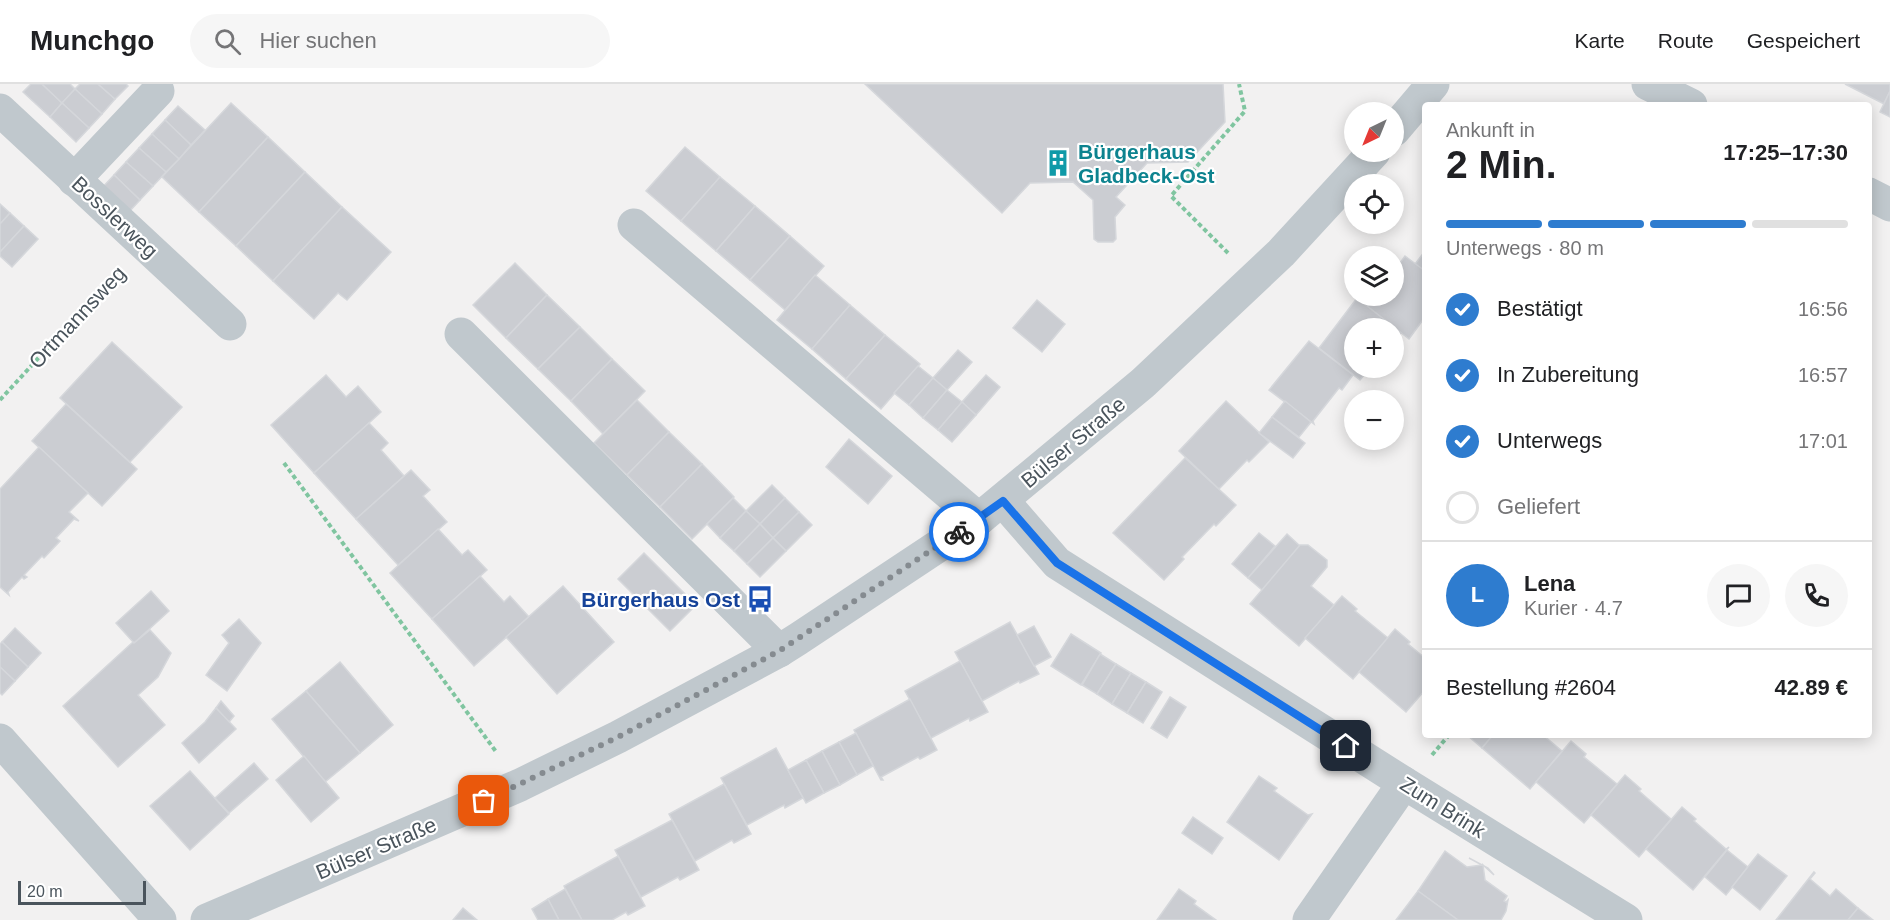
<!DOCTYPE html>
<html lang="de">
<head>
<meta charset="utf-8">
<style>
  body { margin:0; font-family:Helvetica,sans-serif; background:#f6f6f6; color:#202124; height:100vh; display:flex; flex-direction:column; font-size:22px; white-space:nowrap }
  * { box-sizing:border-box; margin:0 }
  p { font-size:20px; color:#757577 }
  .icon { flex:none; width:33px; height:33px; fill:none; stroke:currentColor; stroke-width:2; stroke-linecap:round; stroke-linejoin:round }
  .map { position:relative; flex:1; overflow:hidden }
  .panel { position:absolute; left:1422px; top:18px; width:450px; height:636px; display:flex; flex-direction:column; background:#fff; border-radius:6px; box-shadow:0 3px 15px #0003 }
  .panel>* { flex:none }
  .needle { width:39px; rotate:223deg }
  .buttons { position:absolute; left:1344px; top:18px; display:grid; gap:12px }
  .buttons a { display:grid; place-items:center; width:60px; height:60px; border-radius:50%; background:#fff; box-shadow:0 3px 15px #0003; font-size:30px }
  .scale { position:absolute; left:18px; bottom:15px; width:128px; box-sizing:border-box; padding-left:6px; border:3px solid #4a545c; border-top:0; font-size:16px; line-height:21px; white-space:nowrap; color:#4a545c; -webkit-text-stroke:4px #fff; paint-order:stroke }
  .pin { position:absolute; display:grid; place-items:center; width:51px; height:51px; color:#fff; margin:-26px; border-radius:12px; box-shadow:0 3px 9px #0006 }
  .courier { position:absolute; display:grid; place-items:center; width:60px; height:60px; margin:-30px; border:4px solid #1a73e8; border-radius:50%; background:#fff; color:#222; box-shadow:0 2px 8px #0007 }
  .summary em { font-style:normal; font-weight:700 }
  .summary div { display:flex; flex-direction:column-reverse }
  .summary { display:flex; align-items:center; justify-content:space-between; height:102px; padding:0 24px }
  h1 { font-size:39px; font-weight:700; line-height:45px }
  .bar { display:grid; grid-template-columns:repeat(4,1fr); gap:9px 6px; align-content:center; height:72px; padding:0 24px }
  .bar i { height:8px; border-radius:4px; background:#e0e0e0 }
  .bar .active { background:#2e7ccf }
  .bar p { grid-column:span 4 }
  .line { display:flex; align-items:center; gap:15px; padding:0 24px; border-top:2px solid #e0e0e0 }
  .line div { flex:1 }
  .round { display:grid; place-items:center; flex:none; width:63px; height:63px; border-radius:32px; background:#f6f6f6 }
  ol { padding:0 24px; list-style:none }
  li { display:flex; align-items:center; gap:18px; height:66px }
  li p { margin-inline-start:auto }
  li .icon { padding:6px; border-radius:50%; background:#2e7ccf; color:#fff; stroke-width:4 }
  li:last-child { color:#757577 }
  li i { width:33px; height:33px; border:3px solid #e0e0e0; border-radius:50% }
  header { display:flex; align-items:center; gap:36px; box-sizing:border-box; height:84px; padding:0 30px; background:#fff; border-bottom:2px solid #e0e0e0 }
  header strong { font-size:28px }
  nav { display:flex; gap:33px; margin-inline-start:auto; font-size:21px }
  .search { width:420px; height:54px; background:#f6f6f6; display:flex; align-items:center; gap:15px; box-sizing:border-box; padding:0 21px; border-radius:33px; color:#757577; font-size:22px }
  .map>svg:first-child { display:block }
  .building { fill:#cbcdd2; stroke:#d5d7db; stroke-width:1.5 }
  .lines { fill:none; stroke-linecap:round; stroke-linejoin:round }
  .path { stroke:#80c5a0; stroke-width:4; stroke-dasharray:4.5 3; stroke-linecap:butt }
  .minor { stroke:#c0c8cd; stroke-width:33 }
  .done { stroke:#858b90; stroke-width:6; stroke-dasharray:0 10.8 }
  .route { stroke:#1a73e8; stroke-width:8 }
  .labels { text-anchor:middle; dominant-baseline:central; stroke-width:4.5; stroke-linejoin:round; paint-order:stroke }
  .culture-label { font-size:21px; font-weight:bold; fill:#0d838f; stroke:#fff; text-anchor:start }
  .street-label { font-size:21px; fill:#4a545c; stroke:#fff }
  .transit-label { font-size:21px; font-weight:bold; fill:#164399; stroke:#fff; text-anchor:end }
</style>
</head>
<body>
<header>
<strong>Munchgo</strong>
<div class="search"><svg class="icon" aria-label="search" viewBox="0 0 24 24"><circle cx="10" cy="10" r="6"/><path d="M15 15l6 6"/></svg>Hier suchen</div>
<nav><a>Karte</a><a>Route</a><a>Gespeichert</a></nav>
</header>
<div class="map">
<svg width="1890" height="836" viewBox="0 0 1890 836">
  <rect width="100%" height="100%" fill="#f2f1f1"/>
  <!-- building -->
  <g class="building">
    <path d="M31,0H42L62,19L50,33L23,8Z"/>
    <path d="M42,0H70L75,5L62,19Z"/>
    <path d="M80,0H98L115,15L102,30L75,5Z"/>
    <path d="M98,0H126L128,2L115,15Z"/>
    <path d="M865,0H1223L1225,38L1188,78L1147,79L1116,113L1125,121L1115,133L1116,155L1113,158H1098L1094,155L1093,116L1073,98L1030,99L1002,129Z"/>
    <path d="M1845,0H1890V7L1884,20Z"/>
    <path d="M75,5L102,30L89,44L62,19Z"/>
    <path d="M1890,7V33L1880,28Z"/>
    <path d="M62,19L89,44L76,58L50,33Z"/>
    <path d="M231,19L268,53L199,128L162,93Z"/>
    <path d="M178,22L205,46L191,61L165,36Z"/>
    <path d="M165,36L191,61L179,75L152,50Z"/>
    <path d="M152,50L179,75L166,88L139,64Z"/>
    <path d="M268,53L305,88L236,162L199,128Z"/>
    <path d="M685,63L720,93L681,137L646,107Z"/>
    <path d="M139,64L166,88L153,102L126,78Z"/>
    <path d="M126,78L153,102L140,116L114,91Z"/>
    <path d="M305,88L342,123L273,197L236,162Z"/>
    <path d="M114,91L140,116L127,130L101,105Z"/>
    <path d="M720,93L755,122L716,167L681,137Z"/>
    <path d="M0,120L10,129L0,140Z"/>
    <path d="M755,122L790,152L750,196L716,167Z"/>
    <path d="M342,123L391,168L347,216L338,209L314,235L273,197Z"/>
    <path d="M10,129L24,142L0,168V140Z"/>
    <path d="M24,142L38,155L12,183L0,172V168Z"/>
    <path d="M790,152L824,182L785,226L750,196Z"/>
    <path d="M1425,167V187L1415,180Z"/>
    <path d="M1405,172L1425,187V233L1409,255L1367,222L1375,212H1394V187Z"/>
    <path d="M515,179L547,211L506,254L473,221Z"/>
    <path d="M815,191L850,221L812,265L777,236Z"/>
    <path d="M547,211L580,243L538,285L506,254Z"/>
    <path d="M1357,214L1401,249L1394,258V244H1354V284H1370L1360,296L1319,264Z"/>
    <path d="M1037,216L1065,240L1042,268L1013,244Z"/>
    <path d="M850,221L885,251L846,295L812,265Z"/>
    <path d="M580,243L612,275L571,317L538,285Z"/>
    <path d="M885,251L920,280L881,325L846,295Z"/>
    <path d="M1309,257L1353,291L1342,306L1339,304L1313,337L1314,340L1269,306Z"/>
    <path d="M112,258L182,323L130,378L60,314Z"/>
    <path d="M958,266L972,278L947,306L933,294Z"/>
    <path d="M612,275L645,307L603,350L571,317Z"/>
    <path d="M918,282L933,294L909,321L894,309Z"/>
    <path d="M326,291L346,313L358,302L381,328L314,389L271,341Z"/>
    <path d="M986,291L1000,303L976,331L962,318Z"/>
    <path d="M933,294L947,306L923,334L909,321Z"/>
    <path d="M947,306L962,318L938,346L923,334Z"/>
    <path d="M637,316L669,348L627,391L594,359Z"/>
    <path d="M1226,317L1269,358L1249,378L1247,376L1219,405L1179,367Z"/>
    <path d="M1285,317L1311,338L1299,353L1272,333Z"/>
    <path d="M962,318L976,331L952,358L938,346Z"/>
    <path d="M66,320L137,385L102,422L32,357Z"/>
    <path d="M1272,333L1305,359L1293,374L1259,349Z"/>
    <path d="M369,339L388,359L381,366L404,392L356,435L314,389Z"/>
    <path d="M669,348L702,380L660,423L627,391Z"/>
    <path d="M849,355L892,392L868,420L826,383Z"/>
    <path d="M39,363L88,409L69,428L79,437L74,435L56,454L60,457L44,474L42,472L24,491L27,493L24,495L22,493L8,508L9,511L0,503V405Z"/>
    <path d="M1185,374L1236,421L1216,442L1214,440L1182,473L1184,475L1164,496L1113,449Z"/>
    <path d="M702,380L734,413L692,455L660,423Z"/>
    <path d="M411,386L430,406L423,412L447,438L398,481L356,435Z"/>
    <path d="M772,401L785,414L760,440L746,427Z"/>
    <path d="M733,414L746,427L720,454L707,440Z"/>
    <path d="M785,414L799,428L773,454L760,440Z"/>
    <path d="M746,427L760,440L734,467L720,454Z"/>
    <path d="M799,428L812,441L786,467L773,454Z"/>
    <path d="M760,440L773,454L747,480L734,467Z"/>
    <path d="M438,445L462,471L468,466L487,486L432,535L390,489Z"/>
    <path d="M1259,449L1275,462L1248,494L1232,480Z"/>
    <path d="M1287,450L1300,462L1262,506L1248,494Z"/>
    <path d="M773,454L786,467L760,493L747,480Z"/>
    <path d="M1300,461H1308L1327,476V483L1311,502L1334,521L1299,562L1250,520Z"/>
    <path d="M644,469L696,521L670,547L618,495Z"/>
    <path d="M480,492L504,518L510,512L529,533L474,582L432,535Z"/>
    <path d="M563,502L614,558L557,610L506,553Z"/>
    <path d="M151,507L169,527L134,559L116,539Z"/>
    <path d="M1342,512L1357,525L1355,527L1388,554L1353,595L1305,554Z"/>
    <path d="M239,535L261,559L227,607L206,591L229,559L222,551Z"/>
    <path d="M1010,538L1039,590L1020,599L1019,597L982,617L955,568Z"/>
    <path d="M1034,542L1051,573L1034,582L1017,551Z"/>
    <path d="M15,544L41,569L28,583L2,558Z"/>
    <path d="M1395,545L1410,558L1408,560L1425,574V606L1406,628L1359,588Z"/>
    <path d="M150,546L171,569L158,593L138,611L165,641L118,683L63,622L133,558L134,559Z"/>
    <path d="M1071,550L1101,569L1081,601L1051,582Z"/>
    <path d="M2,558L28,583L15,597L0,583V560Z"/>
    <path d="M1100,570L1116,580L1097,610L1082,601Z"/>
    <path d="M960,577L988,628L970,637L969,634L931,654L905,607Z"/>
    <path d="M340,578L393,641L360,669L306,607Z"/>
    <path d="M1116,580L1131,589L1112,620L1097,610Z"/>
    <path d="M0,583L15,597L2,611L0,609Z"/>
    <path d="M1131,589L1146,598L1127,629L1112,620Z"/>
    <path d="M1146,598L1162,608L1143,639L1127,629Z"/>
    <path d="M306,607L360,669L325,698L272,635Z"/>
    <path d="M1170,613L1186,623L1167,654L1151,644Z"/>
    <path d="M910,615L937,666L920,675L918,673L881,693L883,696H881L854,646Z"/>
    <path d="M221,617L234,632L229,638L216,624Z"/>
    <path d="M216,624L236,645L199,679L182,659L205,638Z"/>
    <path d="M856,649L873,682L857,691L839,658Z"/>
    <path d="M1467,651H1493L1482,664Z"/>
    <path d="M1493,651H1543L1562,667L1530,705L1482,664Z"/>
    <path d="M1571,657L1586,670L1584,673L1617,700L1584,739L1536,698Z"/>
    <path d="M839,658L857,691L840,701L822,667Z"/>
    <path d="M776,664L803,714L785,724L784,721L747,741L721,694Z"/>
    <path d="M822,667L840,701L824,709L806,676Z"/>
    <path d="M304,672L339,714L311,738L276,696Z"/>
    <path d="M806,676L824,709L806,719L788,686Z"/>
    <path d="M254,679L268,695L229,729L215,714Z"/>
    <path d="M190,687L229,730L190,766L150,722Z"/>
    <path d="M1625,691L1641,705L1639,707L1671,735L1639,773L1591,731Z"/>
    <path d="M1259,692L1277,704L1274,707L1308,731L1312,730L1279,776L1227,738Z"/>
    <path d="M724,700L751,750L734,759L732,756L695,777L669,730Z"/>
    <path d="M1682,723L1696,735L1694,737L1726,765L1729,763L1693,806L1646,765Z"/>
    <path d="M1193,733L1223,754L1212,770L1182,749Z"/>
    <path d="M672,736L699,786L680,796L678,793L641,813L615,766Z"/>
    <path d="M1727,766L1748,783L1726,811L1705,793Z"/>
    <path d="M1445,767L1467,783L1482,781L1469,774L1488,784L1494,791L1483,781L1485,796L1507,812L1504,817L1506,818L1508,816L1506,827L1501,836H1458L1418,807Z"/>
    <path d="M1758,770L1787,792L1760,826L1732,803Z"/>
    <path d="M618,772L645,822L628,831L626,828L612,836H582L564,802Z"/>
    <path d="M1814,788L1815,789L1810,795L1830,812L1836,805L1858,824L1848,836H1776Z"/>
    <path d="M565,805L582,836H559L548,815Z"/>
    <path d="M1179,805L1196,817L1194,820L1216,836H1157Z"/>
    <path d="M1418,807L1458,836H1396Z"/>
    <path d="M548,815L559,836H538L532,825Z"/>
    <path d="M463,824L477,836H453Z"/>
    <path d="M1858,824L1873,836H1848Z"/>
  </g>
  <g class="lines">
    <!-- path -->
    <g class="path">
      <path d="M1228,169L1171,112L1245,27L1239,0"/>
      <path d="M0,316L117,188"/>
      <path d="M284,379L497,669"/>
      <path d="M1432,671L1449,651"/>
    </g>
    <!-- minor -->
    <g class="minor">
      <path d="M1648,0L1691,21"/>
      <path d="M0,26L230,240"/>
      <path d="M1394,46L1433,0"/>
      <path d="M74,96L158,7"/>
      <path d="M1869,110L1890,121"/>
      <path d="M634,141L979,435"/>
      <path d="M461,250L779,567"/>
      <path d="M1003,417L1057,479L1404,699L1626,836"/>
      <path d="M0,656L160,836"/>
      <path d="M207,836L520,701L618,653L779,567L798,555L979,435L1143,299L1281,169L1374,68"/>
      <path d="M1309,836L1404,699"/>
    </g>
  </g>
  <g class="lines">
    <!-- done -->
    <path class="done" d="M484,717L618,653L779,567L959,448"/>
    <!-- route -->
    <path class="route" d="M959,448L1003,417L1057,479L1346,662"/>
  </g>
  <!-- icons -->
  <defs>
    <symbol id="building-bare" viewBox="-9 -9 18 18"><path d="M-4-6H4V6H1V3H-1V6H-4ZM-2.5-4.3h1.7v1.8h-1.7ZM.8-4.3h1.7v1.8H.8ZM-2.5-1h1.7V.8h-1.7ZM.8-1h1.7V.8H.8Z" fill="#0f9aa8" stroke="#fff" stroke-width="2.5" paint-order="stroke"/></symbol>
    <symbol id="bus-bare" viewBox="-9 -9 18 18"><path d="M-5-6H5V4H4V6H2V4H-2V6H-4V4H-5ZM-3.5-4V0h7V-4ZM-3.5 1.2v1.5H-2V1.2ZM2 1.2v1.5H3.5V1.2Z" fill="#1a4fb4" stroke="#fff" stroke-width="2.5" paint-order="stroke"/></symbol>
  </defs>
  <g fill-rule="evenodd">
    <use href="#building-bare" x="1039" y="60" width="38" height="38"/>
    <use href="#bus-bare" x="741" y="496" width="38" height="38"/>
  </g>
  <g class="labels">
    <!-- culture labels -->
    <g class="culture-label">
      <text x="1078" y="67">Bürgerhaus<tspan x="1078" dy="24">Gladbeck-Ost</tspan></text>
    </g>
    <!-- street labels -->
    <g class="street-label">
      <text transform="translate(115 133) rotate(43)">Bosslerweg</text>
      <text transform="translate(77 233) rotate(-47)">Ortmannsweg</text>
      <text transform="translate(1073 358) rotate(-40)">Bülser Straße</text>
      <text transform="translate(1443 723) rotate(32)">Zum Brink</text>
      <text transform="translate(376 764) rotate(-23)">Bülser Straße</text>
    </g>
    <!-- transit labels -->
    <g class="transit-label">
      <text x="740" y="515">Bürgerhaus Ost</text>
    </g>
  </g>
</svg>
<div class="buttons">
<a><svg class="needle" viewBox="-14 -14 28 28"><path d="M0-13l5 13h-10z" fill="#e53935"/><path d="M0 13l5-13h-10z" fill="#757577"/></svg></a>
<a><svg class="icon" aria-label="locate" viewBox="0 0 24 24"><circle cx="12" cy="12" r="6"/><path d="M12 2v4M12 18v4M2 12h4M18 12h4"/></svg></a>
<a><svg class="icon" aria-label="layers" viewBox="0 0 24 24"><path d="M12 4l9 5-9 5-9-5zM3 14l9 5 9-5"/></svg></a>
<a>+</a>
<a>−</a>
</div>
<div class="scale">20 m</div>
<div class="pin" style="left:484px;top:717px;background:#ea580c"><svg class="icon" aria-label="bag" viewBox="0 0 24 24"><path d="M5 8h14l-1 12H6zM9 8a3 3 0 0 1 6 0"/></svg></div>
<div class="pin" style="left:1346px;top:662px;background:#1f2937"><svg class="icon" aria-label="home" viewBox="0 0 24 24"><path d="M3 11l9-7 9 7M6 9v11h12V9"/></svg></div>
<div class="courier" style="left:959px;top:448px"><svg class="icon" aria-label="bike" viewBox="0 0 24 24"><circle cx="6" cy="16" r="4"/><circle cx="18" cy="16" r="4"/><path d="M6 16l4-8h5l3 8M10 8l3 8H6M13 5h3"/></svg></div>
<section class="panel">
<div class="summary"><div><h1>2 Min.</h1><p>Ankunft in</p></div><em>17:25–17:30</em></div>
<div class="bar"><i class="active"></i><i class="active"></i><i class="active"></i><i></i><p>Unterwegs · 80 m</p></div>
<ol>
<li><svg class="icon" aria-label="check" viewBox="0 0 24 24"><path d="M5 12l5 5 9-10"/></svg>Bestätigt<p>16:56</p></li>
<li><svg class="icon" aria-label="check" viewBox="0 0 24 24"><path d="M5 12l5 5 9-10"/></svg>In Zubereitung<p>16:57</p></li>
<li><svg class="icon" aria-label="check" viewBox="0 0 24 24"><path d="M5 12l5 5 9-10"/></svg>Unterwegs<p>17:01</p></li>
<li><i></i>Geliefert</li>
</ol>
<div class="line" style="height:108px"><b class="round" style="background:#2e7ccf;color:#fff">L</b><div><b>Lena</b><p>Kurier · 4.7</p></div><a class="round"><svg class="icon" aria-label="chat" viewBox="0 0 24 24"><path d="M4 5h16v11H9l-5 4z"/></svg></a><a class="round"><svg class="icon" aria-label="phone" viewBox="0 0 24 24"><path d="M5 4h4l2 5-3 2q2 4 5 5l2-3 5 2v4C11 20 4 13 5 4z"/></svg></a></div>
<div class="line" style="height:78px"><div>Bestellung #2604</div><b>42.89 €</b></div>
</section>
</div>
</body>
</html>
